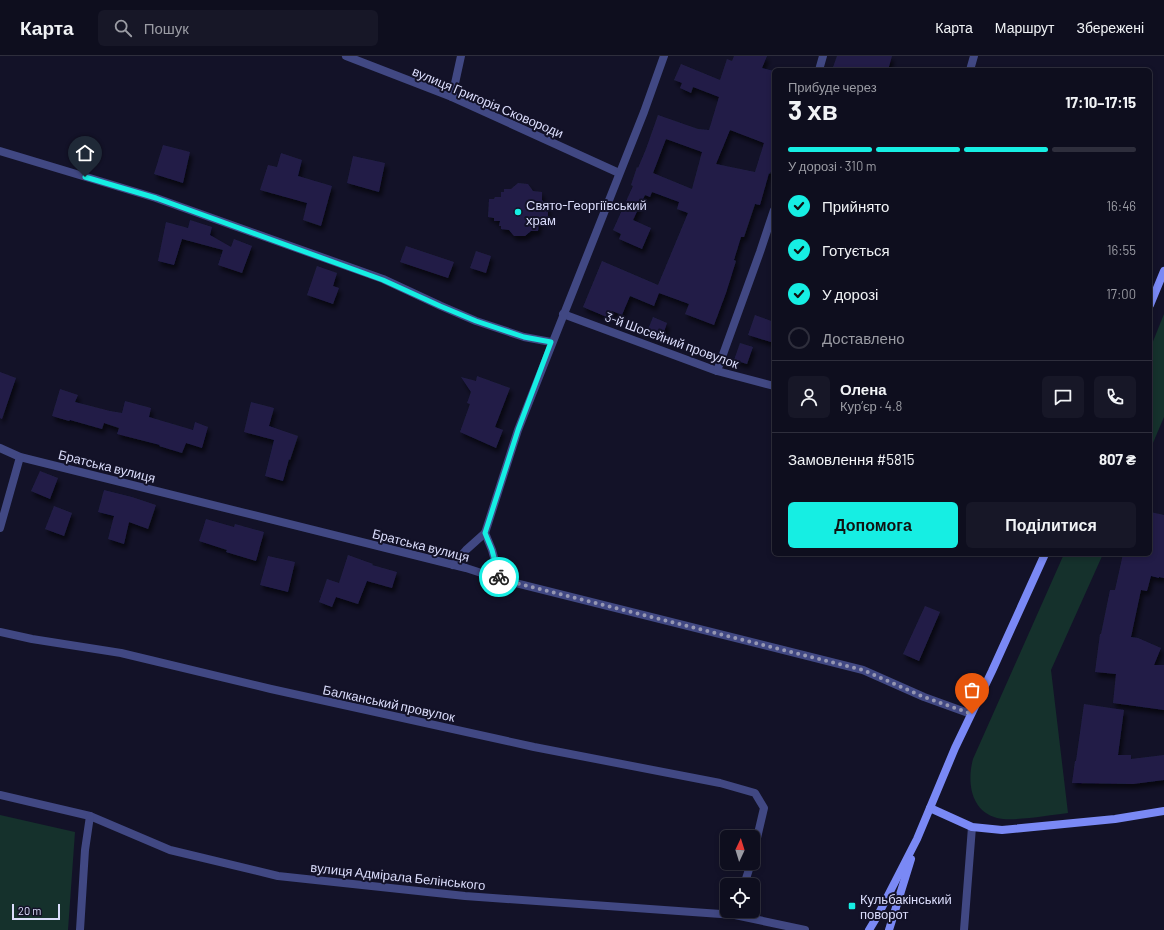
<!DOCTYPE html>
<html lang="uk">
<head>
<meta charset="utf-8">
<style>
  body { margin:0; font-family:Barlow,sans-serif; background:#171727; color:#f1f3f6; height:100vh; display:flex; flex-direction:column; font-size:15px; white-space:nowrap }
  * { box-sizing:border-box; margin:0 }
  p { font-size:13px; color:#9b9ca4 }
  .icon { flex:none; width:22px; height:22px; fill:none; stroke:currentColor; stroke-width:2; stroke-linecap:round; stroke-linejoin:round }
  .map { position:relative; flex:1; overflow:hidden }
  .side { position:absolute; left:772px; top:12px; width:380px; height:488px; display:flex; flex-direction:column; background:#0e0e1e; border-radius:6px; box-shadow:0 2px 6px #0003,0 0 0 1px #2e2e3c }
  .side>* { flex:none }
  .needle { width:26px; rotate:4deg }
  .buttons { position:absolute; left:720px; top:774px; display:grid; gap:8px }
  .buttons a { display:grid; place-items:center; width:40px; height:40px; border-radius:6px; background:#0e0e1e; box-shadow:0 2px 6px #0003,0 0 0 1px #2e2e3c; font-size:20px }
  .scale { position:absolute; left:12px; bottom:10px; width:48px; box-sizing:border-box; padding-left:4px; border:2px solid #dbddfc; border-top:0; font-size:11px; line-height:14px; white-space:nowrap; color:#dbddfc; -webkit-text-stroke:3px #131228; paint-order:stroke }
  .pin { position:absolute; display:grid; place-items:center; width:34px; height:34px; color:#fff; margin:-41px -17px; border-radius:50% 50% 50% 0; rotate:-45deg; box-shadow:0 0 4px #0007 }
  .pin .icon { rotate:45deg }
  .courier { position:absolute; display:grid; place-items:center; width:40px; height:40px; margin:-20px; border:3px solid #16eee3; border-radius:50%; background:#fff; color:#222; box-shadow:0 1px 5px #0007 }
  .headline em { font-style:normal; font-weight:700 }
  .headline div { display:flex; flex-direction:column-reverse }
  .headline { display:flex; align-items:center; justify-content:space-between; height:68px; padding:0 16px }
  h1 { font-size:26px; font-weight:700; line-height:30px }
  .bar { display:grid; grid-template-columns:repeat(4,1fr); gap:6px 4px; align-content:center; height:48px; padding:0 16px }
  .bar i { height:5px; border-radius:3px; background:#2e2e3c }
  .bar .current { background:#16eee3 }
  .bar p { grid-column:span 4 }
  .line { display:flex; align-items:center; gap:10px; padding:0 16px; border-top:1px solid #2e2e3c }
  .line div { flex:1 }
  .round { display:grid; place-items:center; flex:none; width:42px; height:42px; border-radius:6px; background:#171727 }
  ol { padding:0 16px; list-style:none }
  li { display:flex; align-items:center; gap:12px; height:44px }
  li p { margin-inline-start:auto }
  li .icon { padding:4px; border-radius:50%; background:#16eee3; color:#111; stroke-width:4 }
  li:last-child { color:#9b9ca4 }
  li i { width:22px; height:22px; border:2px solid #2e2e3c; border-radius:50% }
  .button { display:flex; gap:8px; margin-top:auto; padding:8px 16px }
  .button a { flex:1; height:46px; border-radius:6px; background:#16eee3; color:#111; font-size:16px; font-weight:700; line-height:46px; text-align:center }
  .button a+a { background:#171727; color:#f1f3f6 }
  header { display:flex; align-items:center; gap:24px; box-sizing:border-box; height:56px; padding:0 20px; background:#0e0e1e; border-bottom:1px solid #2e2e3c }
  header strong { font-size:19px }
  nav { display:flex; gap:22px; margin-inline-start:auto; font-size:14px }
  .search { width:280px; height:36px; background:#171727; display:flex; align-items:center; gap:10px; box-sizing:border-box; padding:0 14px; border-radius:6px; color:#9b9ca4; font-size:15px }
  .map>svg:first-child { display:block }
  .green { fill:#15312c }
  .building { fill:#221f47; fill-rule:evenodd; filter:url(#shadow) }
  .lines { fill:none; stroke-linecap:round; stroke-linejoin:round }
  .street { stroke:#414883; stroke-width:8 }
  .secondary { stroke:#7a89f5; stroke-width:8 }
  .done { stroke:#9596b2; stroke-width:4; stroke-dasharray:0 7.2 }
  .route { stroke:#16eee3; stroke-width:5 }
  .poi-dot { fill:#16eee3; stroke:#131228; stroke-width:1.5 }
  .labels { text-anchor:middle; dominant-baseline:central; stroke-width:4; stroke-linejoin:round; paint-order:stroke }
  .street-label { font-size:13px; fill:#dbddfc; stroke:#131228 }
  .poi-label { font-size:13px; fill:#dbddfc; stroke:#131228; text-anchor:start }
</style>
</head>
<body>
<header>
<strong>Карта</strong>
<div class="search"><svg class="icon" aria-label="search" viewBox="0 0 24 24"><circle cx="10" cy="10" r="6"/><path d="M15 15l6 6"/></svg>Пошук</div>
<nav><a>Карта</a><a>Маршрут</a><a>Збережені</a></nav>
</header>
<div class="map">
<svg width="1164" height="874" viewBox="0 0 1164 874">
  <defs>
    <filter id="shadow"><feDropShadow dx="2.5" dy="4.5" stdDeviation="2" flood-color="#0009"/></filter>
  </defs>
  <rect width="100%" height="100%" fill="#131228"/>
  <!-- green -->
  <g class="green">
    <path d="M1164,258V361L1150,394V293Z"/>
    <path d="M1064,498H1103L1051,614L1068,757C1049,759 1013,766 997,762C970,755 967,725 973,703Z"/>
    <path d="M0,759L75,776L68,874H0Z"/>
  </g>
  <!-- building -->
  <g class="building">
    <path d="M734,0H767L762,12L774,15V107L770,118L769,117L760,149L755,148L744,181H741L734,204L736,205L726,237L714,269L685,258L689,248L659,237L654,250L630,240L622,259L612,255L609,262L583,251L602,205L658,229L688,157L677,153L679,146L652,136L650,141L645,139L633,164L651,172L642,193L619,183L621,178L613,174L633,130L631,129L637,111L638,112L646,93L658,59L698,73L709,74L719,41L693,31L691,37L680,32L682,27L674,24L681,8L720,24L727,3L732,5ZM730,74L764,87L755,116L716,108ZM666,83L702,96L692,133L653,117Z"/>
    <path d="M837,0H892L888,14H832Z"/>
    <path d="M163,89L190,96L183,127L154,118Z"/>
    <path d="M281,97L302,104L298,120L332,130L321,170L303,164L307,147L260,134L268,109L277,111Z"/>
    <path d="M353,100L385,107L379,136L347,127Z"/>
    <path d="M518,127L528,128L533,135L542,136V144L548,151V161L539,167L538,175H531L525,180H514L509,174L501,173V170H499L500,165H494V162L488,161L489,143H494L495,141H501V136H504V133H511Z"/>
    <path d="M190,164L212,171L210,179L231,191L234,183L252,190L242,217L218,209L223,194L182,183L174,209L158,205L166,166L188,172Z"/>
    <path d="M406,190L454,206L448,222L400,206Z"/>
    <path d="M476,195L491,200L486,217L470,212Z"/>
    <path d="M317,210L337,217L333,230L339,232L333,248L307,239Z"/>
    <path d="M755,259L774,266V287L748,279Z"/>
    <path d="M653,261L667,267L662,282L647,276Z"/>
    <path d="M740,287L753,291L747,308L734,304Z"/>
    <path d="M0,316L16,322L2,363L0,362Z"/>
    <path d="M477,320L510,332L495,371L503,374L496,392L460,376L470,348L467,347L471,336L461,321L476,325Z"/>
    <path d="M60,333L78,339L75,346L110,355L122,357L125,345L151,352L149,361L193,374L195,366L208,371L202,392L186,387L182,397L159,390L160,389L117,378L119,372L104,367L102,373L70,364L69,365L52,360Z"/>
    <path d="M251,346L274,352L269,370L298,380L290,404L289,403L283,425L265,420L274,384L244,376Z"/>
    <path d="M40,415L58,422L50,443L31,435Z"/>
    <path d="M104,434L132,441L156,449L148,473L129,466L124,488L108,483L114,460L98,456Z"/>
    <path d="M54,450L72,457L64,480L45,473Z"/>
    <path d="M1150,456L1164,459V522L1159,521V522L1151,520L1147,535L1141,534L1131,581L1138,582L1161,592L1154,609H1164V654L1113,647L1116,618L1095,616L1100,578H1101L1110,534H1115L1123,498H1150Z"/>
    <path d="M206,463L234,471L235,468L264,476L256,505L226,496L227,494L199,485Z"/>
    <path d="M348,499L373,508L372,509L397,516L392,532L367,525L358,548L336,541L332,551L319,546L327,523L339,527Z"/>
    <path d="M268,500L295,506L288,536L260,529Z"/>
    <path d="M925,550L940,556L919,605L903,598Z"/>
    <path d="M1084,648L1124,654L1118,699H1131V703L1164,699V724L1133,728L1072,727L1075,705H1076Z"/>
  </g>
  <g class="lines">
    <!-- street -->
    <g class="street">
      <path d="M346,0L452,41L619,117"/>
      <path d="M819,14L823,0"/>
      <path d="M970,14L974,0"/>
      <path d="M452,41L461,0"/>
      <path d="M0,95L156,142L383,223L441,250L476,265L524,281L551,286"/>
      <path d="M563,258L717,315L774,330"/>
      <path d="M717,315L760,196L774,154"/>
      <path d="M0,392L20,401L466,512L500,523L863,614L924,641L971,658"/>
      <path d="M0,472L20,401"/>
      <path d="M485,477L492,494L500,523"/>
      <path d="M453,509L466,494L485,477L518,374L644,56L664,0"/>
      <path d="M0,576L32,583L121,597L271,633L534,691L720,727L755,737L764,752L753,799"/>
      <path d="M0,739L90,760L170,794L278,820L465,840L735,859L805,874"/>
      <path d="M744,829L751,807"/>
      <path d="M80,874L85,794L90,760"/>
      <path d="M964,874L972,771"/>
    </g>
    <!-- secondary -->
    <g class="secondary">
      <path d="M1150,249L1164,215"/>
      <path d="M930,752L972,771L1002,774L1115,763L1164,755"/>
      <path d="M869,874L878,859L917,783L955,692L992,615L1045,498"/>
      <path d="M889,874L911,803"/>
    </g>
  </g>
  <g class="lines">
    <!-- done -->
    <path class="done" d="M499,521L500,523L863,614L924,641L972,658"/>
    <!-- route -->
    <path class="route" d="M85,121L156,142L383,224L440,250L476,265L524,281L551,286L518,374L485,477L492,494L499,521"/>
  </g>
  <!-- markers -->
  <g class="poi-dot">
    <circle cx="518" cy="156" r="4"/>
    <rect x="848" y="846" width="8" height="8" rx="2"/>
  </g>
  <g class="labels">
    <!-- street labels -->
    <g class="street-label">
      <text transform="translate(488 46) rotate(23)">вулиця Григорія Сковороди</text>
      <text transform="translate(672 284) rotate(20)">3-й Шосейний провулок</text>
      <text transform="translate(107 410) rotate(14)">Братська вулиця</text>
      <text transform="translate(421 489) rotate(14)">Братська вулиця</text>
      <text transform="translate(389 647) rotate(12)">Балканський провулок</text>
      <text transform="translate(398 820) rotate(6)">вулиця Адмірала Белінського</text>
    </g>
    <!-- poi labels -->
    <g class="poi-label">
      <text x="526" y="149">Свято-Георгіївський<tspan x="526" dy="15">храм</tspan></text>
      <text x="860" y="843">Кульбакінський<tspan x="860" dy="15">поворот</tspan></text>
    </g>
  </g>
</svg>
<div class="buttons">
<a><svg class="needle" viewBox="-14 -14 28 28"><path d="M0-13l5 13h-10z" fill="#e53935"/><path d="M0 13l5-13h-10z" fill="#9b9ca4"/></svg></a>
<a><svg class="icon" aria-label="locate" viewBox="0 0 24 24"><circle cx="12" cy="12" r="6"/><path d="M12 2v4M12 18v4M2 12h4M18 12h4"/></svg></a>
</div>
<div class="scale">20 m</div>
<div class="pin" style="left:972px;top:658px;background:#ea580c"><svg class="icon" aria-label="bag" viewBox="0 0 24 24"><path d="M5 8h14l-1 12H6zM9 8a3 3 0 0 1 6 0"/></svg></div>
<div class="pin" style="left:85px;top:121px;background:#1f2937"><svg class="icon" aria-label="home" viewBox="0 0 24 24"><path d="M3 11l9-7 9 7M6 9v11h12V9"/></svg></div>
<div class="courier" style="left:499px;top:521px"><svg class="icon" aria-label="bike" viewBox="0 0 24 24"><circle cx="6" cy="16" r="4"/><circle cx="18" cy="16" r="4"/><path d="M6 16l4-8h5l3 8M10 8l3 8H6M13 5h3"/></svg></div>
<section class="side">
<div class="headline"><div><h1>3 хв</h1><p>Прибуде через</p></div><em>17:10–17:15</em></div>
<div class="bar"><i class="current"></i><i class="current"></i><i class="current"></i><i></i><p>У дорозі · 310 m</p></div>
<ol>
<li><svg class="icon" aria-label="check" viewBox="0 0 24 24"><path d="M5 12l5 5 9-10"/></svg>Прийнято<p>16:46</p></li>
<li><svg class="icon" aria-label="check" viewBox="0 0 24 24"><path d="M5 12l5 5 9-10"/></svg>Готується<p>16:55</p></li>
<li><svg class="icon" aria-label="check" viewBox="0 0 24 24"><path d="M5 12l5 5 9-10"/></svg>У дорозі<p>17:00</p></li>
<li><i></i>Доставлено</li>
</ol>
<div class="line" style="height:72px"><a class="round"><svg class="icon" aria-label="person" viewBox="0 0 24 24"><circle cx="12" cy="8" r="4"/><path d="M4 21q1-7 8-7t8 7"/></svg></a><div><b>Олена</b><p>Кур’єр · 4.8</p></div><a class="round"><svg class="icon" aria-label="chat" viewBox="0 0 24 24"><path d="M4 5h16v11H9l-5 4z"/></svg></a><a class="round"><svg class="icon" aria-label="phone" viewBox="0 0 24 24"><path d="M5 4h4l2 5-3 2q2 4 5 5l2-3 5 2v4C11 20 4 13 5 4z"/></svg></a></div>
<div class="line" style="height:52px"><div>Замовлення #5815</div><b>807 ₴</b></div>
<div class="button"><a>Допомога</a><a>Поділитися</a></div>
</section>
</div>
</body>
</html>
